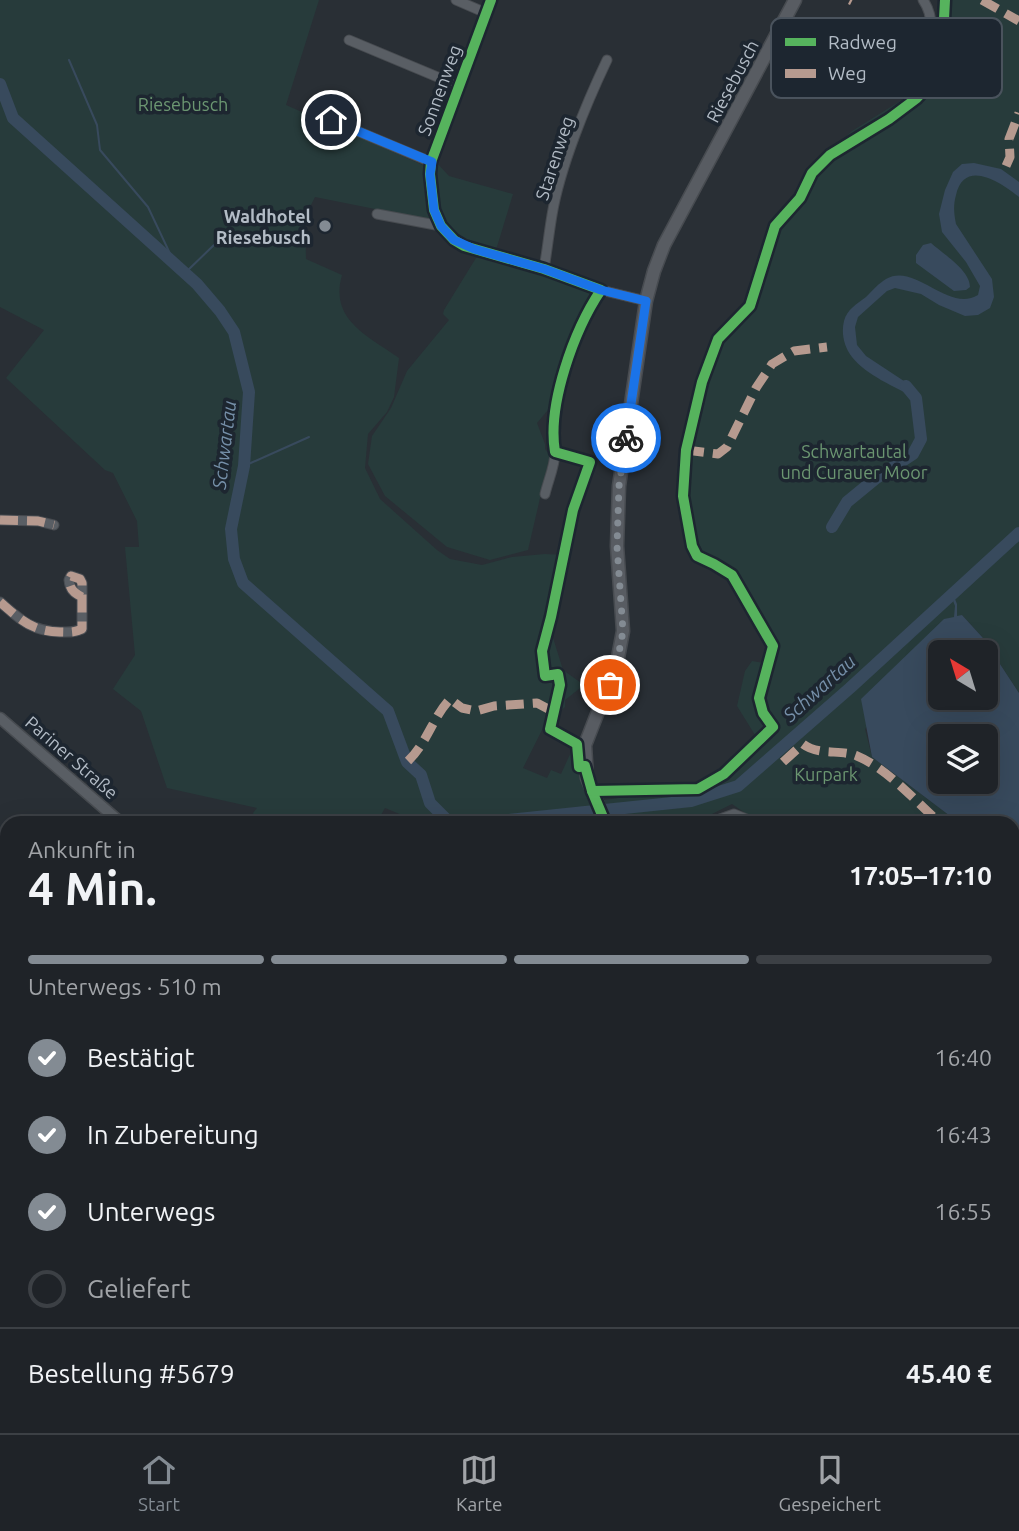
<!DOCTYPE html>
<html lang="de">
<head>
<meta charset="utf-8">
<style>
  body { margin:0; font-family:Ubuntu,sans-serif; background:#272b30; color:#f1f3f6; height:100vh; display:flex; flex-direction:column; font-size:26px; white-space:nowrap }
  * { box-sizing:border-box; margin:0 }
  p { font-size:23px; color:#a1a4a8 }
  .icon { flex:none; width:38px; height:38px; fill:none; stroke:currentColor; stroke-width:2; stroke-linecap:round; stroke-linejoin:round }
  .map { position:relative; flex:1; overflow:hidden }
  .drawer { position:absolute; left:0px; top:816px; width:1020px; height:618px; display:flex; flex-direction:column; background:#1f2328; border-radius:21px 21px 0 0; box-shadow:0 7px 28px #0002,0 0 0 2px #3c4045 }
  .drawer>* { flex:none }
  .needle { width:46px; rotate:322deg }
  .fabs { position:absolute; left:928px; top:640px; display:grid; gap:14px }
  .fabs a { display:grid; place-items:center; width:70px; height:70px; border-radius:10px; background:#1f2328; box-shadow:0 7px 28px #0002,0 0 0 2px #3c4045; font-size:35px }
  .pin { position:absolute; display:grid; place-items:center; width:60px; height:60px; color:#fff; margin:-30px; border:4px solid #fff; border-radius:50%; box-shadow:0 2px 7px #0007 }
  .courier { position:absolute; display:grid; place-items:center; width:70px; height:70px; margin:-35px; border:5px solid #1a73e8; border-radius:50%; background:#fff; color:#222; box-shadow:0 2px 9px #0007 }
  .summary em { font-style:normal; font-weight:600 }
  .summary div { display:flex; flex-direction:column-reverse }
  .summary { display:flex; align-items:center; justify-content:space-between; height:119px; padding:0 28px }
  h1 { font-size:46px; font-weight:600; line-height:52px }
  .bar { display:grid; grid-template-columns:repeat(4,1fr); gap:10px 7px; align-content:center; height:84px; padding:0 28px }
  .bar i { height:9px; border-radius:5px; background:#3c4045 }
  .bar .on { background:#838b93 }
  .bar p { grid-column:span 4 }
  .line { display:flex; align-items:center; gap:18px; padding:0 28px; border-top:2px solid #3c4045 }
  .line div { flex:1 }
  ol { padding:0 28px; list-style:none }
  li { display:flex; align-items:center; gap:21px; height:77px }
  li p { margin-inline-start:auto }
  li .icon { padding:7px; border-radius:50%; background:#838b93; color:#fff; stroke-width:4 }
  li:last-child { color:#a1a4a8 }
  li i { width:38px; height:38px; border:4px solid #3c4045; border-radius:50% }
  .tabs { display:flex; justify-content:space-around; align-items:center; height:98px; border-top:2px solid #3c4045; background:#1f2328; font-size:19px; color:#a1a4a8 }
  .tabs a { display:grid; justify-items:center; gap:4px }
  .tabs .on { color:#838b93 }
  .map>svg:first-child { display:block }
  .green { fill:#273b3b }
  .water { fill:#384a5d; fill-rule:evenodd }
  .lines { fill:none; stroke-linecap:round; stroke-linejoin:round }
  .stream { stroke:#384a5d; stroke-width:2 }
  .river { stroke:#384a5d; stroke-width:12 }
  .minor-casing { stroke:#474b50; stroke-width:11 }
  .tertiary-casing { stroke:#474b50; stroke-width:13 }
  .secondary-casing { stroke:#474b50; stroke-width:15 }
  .primary-casing { stroke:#474c52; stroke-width:17 }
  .minor { stroke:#595e64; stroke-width:9 }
  .tertiary { stroke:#595e64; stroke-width:10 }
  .secondary { stroke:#585c62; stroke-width:12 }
  .primary { stroke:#5b6066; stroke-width:14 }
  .quiet { stroke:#b69a8f; stroke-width:9; stroke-dasharray:18 9; stroke-linecap:butt }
  .cycleway-casing { stroke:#1d2630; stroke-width:15 }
  .cycleway { stroke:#56b35d; stroke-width:10 }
  .done { stroke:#838b93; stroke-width:7; stroke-dasharray:0 12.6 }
  .route { stroke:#1a73e8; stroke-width:9 }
  .poi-dot { fill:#838b93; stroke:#1d2630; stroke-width:2.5 }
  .labels { text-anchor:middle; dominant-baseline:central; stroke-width:7; stroke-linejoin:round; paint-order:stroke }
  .street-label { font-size:18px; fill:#b3bcc6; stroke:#1d2630 }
  .park-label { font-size:18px; fill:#6b9671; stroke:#1d2630 }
  .poi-label { font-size:18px; font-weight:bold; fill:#b3bcc6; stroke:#1d2630; text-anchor:end }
  .water-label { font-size:19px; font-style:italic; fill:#758fa8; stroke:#1d2630 }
  .key { fill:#1d2630; stroke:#4a535d; stroke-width:2 }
  .key-label { font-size:19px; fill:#b3bcc6 }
</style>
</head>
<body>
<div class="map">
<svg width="1019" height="1433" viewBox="0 0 1019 1433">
  <rect width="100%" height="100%" fill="#292f35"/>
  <!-- green -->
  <g class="green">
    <path d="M0,0H319L286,105L425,166L427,192L435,221L315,197L305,217L306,259L342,275C329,320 368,336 399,358L394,397L387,412L368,434L365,468L380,499L437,550L450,559L482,565L512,557L545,554L565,555L550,628L563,670L584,685L565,700V707L555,716H549L523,768L547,778L551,770L561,774L572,750L592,805L604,800L706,786L760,743L737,706L745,671L752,661L771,664L773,651L729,578L692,554L680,499L698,382L715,338L749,304L772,226L796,198L809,171L852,131L913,93L933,70L941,40L945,0H1019V693L983,638L962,615L865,729L872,757L958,822H758L732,804L696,822H419L385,808L377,822H256L253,813L257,808L167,788L141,711L113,689L135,655L125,547H139L137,521L113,473L105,470L6,378L44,330L0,307Z"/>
    <path d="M435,161L449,176L513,194L496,250L464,240L461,241C436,223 430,190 435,161Z"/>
    <path d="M480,256L592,291L593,294L572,338L553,404L537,423L545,444V449L550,455L528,550L490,560L447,547L385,496L368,464L372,436L391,408L407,371L449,320L443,314L444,310L476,258Z"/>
  </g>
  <!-- water -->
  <g class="water">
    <path d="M974,163L1001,169L1019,182V197C1001,182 964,158 956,195C953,206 954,214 956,224L992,279L994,297L990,308L978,315L965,316L939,305L921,294L895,288L887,291L858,317L855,327L857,345L866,356L913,387L916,398C895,387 866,375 852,357C844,347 841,333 844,321C847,309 857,304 866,297C872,291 879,283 886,279C915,262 948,313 978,295L980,286L966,262L942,232L939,214L945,190L953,172L962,164Z"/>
    <path d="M931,243C943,254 970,270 970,287L966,290L954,291L916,263V255L923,245Z"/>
    <path d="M953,594L957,604V616L962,615L983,638L1019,693V841H1013V822H958L872,757L861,699L944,619L954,617L955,606L951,595ZM940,653H985V698H940ZM940,737H985V782H940Z"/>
  </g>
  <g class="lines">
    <!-- stream -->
    <g class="stream">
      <path d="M69,60L97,125L100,150L148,207L174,262"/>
      <path d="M185,273L216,243"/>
      <path d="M244,466L309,437"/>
    </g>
    <!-- river -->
    <g class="river">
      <path d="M0,84L13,118L197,284L220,311L234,332L249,392L244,466L231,529L234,559L243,583L388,711L407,762L421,775L430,803L449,822"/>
      <path d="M832,527L847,502L875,479L913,454L921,439L916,398L906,386"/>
      <path d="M490,822L691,801L738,786L850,688L1019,533"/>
    </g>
    <defs>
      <g id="minor">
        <path d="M456,0L486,13"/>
        <path d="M491,0C477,39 462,77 448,116C442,134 431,153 430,172C428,202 437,231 464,246L544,269L601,290L646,301"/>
        <path d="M349,40L459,86"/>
        <path d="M885,79C892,82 904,88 912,85C918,82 919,76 921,71C929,49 938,21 923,0"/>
        <path d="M331,120L431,162"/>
        <path d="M377,214L441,226"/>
        <path d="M544,269C547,251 549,233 552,215C560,167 586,104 607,60"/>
        <path d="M545,494C548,481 555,466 555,452C555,443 552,435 553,426C559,379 575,329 601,290"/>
        <path d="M0,520L38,521L54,525"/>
        <path d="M0,602C21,620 31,631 60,632C68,632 74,633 82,629V583L80,579L71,576L69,580C70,590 74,593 82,597"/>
        <path d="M712,822L734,814L754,822"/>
        <path d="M0,877L7,876"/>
        <path d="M1013,1151L1019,1147"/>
        <path d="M0,1154L7,1153"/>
        <path d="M1013,1181L1019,1187"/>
        <path d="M1013,1281L1019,1290"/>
        <path d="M1013,1312L1019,1307"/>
        <path d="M0,1383L7,1380"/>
        <path d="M432,1426L435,1433"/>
        <path d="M986,1426V1433"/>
        <path d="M694,1433L703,1426"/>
      </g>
      <g id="tertiary">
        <path d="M0,718L120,822"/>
        <path d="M1013,993L1019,989"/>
      </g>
      <g id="secondary">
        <path d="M605,822L587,778L585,745L617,663L623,631L617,546L619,486L646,301L654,271L664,245L795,0"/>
        <path d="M311,1433L326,1426"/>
      </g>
      <path id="primary" d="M799,1426L806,1433"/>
    </defs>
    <!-- minor casing -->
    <use href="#minor" class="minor-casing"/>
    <!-- tertiary casing -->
    <use href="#tertiary" class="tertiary-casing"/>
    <!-- secondary casing -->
    <use href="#secondary" class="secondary-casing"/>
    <!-- primary casing -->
    <use href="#primary" class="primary-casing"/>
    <!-- minor -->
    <use href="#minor" class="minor"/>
    <!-- tertiary -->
    <use href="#tertiary" class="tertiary"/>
    <!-- secondary -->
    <use href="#secondary" class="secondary"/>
    <!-- primary -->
    <use href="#primary" class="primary"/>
    <!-- quiet -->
    <g class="quiet">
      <path d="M850,0L852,1"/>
      <path d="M982,0L1019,21"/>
      <path d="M1006,166L1010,157L1009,139L1019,113"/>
      <path d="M686,450L718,454L727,447L756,388L772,364L794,351L827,347"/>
      <path d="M0,520L38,521L54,525"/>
      <path d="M0,602C21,620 31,631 60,632C68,632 74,633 82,629V583L80,579L71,576L69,580C70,590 74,593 82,597"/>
      <path d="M408,761C427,743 433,717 450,699L462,708L476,711L494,706L537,703L554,712"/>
      <path d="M783,762L803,744C819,756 840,749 857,756C888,769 914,800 939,822"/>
      <path d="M1013,887L1019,890"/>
    </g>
    <defs>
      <g id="cycleway">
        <path d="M491,0L431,162L430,174L434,210L441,226L454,240L464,246L544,269L601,290C574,330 547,405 555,452L590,462L573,510L551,617L542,651L545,676L558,674L560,685L550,729L577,744L579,767L585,766L592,791L605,822"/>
        <path d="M592,791L698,789L724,774L773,727L763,713L759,698L773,646L732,575L714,564L697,556L692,546L683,496L686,450L702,382L718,339L750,306L775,226L800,198L812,173L830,155L889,119L917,98L927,87L935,75L943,38L945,0"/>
      </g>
    </defs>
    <!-- cycleway casing -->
    <use href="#cycleway" class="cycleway-casing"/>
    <!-- cycleway -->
    <use href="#cycleway" class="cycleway"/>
  </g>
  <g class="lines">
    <!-- done -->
    <path class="done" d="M610,685L617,663L623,631L617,546L619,486L626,438"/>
    <!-- route -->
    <path class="route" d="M331,120L432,162L430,174L434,210L441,226L454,240L474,249L544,269L601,290L646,301L626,438"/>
  </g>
  <!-- markers -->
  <circle class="poi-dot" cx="325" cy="226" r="7"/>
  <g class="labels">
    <!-- street labels -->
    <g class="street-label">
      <text transform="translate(732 81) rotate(-62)">Riesebusch</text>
      <text transform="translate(439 90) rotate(-70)">Sonnenweg</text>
      <text transform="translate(554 158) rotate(-72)">Starenweg</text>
      <text transform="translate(72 757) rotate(41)">Pariner Straße</text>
    </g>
    <!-- park labels -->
    <g class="park-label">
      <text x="183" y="104">Riesebusch</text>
      <text x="854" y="451">Schwartautal<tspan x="854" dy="21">und Curauer Moor</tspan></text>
      <text x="826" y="774">Kurpark</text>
    </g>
    <!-- poi labels -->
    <g class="poi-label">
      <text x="311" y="216">Waldhotel<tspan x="311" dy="21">Riesebusch</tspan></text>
    </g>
    <!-- water labels -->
    <g class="water-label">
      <text transform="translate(224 445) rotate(-83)">Schwartau</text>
      <text transform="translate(819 688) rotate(-42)">Schwartau</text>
    </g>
  </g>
  <!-- legend -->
  <rect x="771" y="18" width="231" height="80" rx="10" class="key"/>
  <rect x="785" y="38" width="31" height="8" fill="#56b35d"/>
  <rect x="785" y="69" width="31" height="9" fill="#b69a8f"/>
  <g class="key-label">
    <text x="828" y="49">Radweg</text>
    <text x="828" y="80">Weg</text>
  </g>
</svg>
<div class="fabs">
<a><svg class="needle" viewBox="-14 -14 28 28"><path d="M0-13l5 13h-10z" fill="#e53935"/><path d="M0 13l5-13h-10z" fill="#a1a4a8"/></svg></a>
<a><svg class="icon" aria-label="layers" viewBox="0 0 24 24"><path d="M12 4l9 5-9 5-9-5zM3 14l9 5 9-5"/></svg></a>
</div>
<div class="pin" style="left:610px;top:685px;background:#ea580c"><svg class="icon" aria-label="bag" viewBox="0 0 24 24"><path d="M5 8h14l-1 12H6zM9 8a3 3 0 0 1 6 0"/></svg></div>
<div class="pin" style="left:331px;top:120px;background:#1f2937"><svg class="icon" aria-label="home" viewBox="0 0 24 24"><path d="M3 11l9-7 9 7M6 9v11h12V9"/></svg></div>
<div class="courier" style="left:626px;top:438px"><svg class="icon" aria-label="bike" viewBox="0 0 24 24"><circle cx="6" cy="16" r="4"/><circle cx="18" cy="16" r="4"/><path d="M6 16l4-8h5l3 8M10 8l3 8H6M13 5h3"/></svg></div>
<section class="drawer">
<div class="summary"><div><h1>4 Min.</h1><p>Ankunft in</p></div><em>17:05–17:10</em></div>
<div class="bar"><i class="on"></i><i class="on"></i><i class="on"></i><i></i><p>Unterwegs · 510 m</p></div>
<ol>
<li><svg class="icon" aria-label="check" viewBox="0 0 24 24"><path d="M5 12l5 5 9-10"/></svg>Bestätigt<p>16:40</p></li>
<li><svg class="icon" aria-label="check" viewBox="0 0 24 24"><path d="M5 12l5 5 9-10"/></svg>In Zubereitung<p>16:43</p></li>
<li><svg class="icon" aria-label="check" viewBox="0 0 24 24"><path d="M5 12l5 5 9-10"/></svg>Unterwegs<p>16:55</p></li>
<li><i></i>Geliefert</li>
</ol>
<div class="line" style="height:91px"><div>Bestellung #5679</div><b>45.40 €</b></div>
</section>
</div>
<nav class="tabs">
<a class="on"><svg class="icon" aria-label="home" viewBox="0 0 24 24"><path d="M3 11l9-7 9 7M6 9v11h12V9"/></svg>Start</a>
<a><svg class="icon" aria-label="map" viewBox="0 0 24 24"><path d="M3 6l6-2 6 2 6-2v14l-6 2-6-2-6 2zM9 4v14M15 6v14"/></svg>Karte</a>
<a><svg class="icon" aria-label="saved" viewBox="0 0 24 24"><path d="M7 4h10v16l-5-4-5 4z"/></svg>Gespeichert</a>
</nav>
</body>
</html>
